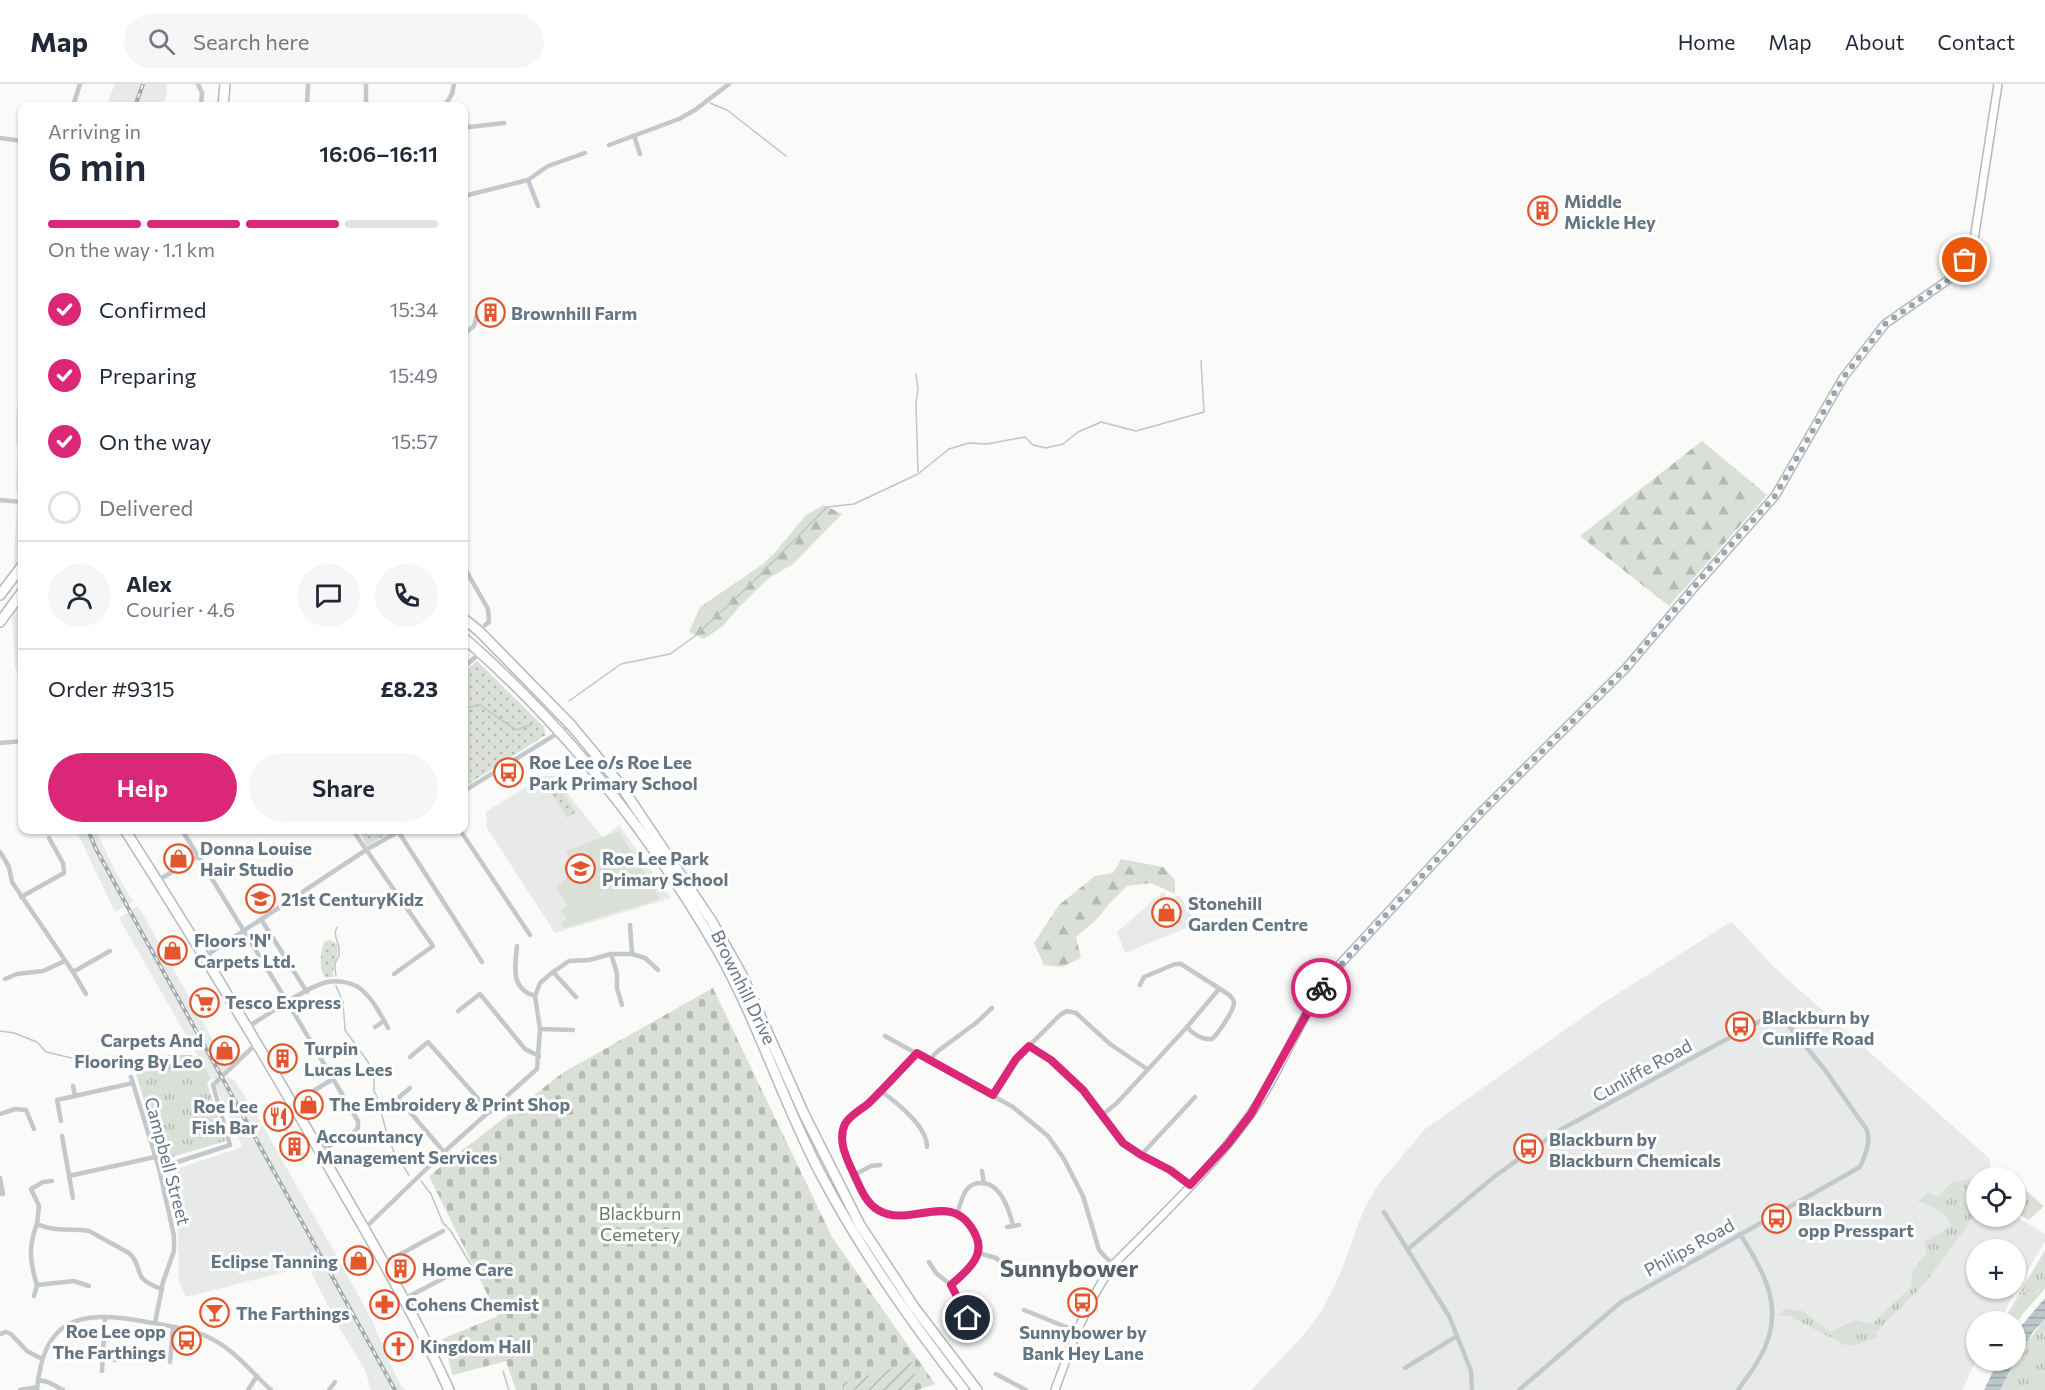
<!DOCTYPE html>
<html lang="en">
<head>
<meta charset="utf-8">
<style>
  body { margin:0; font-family:Commissioner,sans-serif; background:#f6f6f7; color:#1f2937; height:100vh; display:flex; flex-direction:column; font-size:22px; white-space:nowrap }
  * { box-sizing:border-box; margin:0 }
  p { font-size:20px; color:#747a83 }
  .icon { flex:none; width:33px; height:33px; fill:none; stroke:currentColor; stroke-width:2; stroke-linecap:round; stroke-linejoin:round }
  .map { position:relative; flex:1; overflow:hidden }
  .panel { position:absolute; left:18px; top:18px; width:450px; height:732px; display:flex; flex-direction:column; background:#fff; border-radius:12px; box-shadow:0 2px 4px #0004 }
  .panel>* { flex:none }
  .controls { position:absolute; left:1966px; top:1083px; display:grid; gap:12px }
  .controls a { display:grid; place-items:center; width:60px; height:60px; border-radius:50%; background:#fff; box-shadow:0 2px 4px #0004; font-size:30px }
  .pin { position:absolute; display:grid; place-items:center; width:51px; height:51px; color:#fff; margin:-26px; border:3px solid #fff; border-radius:50%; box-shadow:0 2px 6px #0007 }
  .courier { position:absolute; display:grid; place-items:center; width:60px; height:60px; margin:-30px; border:4px solid #db2777; border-radius:50%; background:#fff; color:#222; box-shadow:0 2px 8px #0007 }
  .overview em { font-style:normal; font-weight:600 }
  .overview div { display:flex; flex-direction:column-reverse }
  .overview { display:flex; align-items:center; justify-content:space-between; height:102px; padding:0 30px }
  h1 { font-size:39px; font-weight:600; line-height:45px }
  .bar { display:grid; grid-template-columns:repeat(4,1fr); gap:9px 6px; align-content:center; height:72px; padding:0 30px }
  .bar i { height:8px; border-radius:4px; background:#e0e1e3 }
  .bar .current { background:#db2777 }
  .bar p { grid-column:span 4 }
  .line { display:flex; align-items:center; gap:15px; padding:0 30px; border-top:2px solid #e0e1e3 }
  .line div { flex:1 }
  .round { display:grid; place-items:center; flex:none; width:63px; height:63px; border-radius:32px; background:#f6f6f7 }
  ol { padding:0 30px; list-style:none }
  li { display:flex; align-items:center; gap:18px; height:66px }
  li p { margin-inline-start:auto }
  li .icon { padding:6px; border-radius:50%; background:#db2777; color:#fff; stroke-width:4 }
  li:last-child { color:#747a83 }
  li i { width:33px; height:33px; border:3px solid #e0e1e3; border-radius:50% }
  .button { display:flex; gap:12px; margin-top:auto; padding:12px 30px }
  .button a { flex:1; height:69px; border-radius:36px; background:#db2777; color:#fff; font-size:24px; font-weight:600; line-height:69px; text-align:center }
  .button a+a { background:#f6f6f7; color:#1f2937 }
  header { display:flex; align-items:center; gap:36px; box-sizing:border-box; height:84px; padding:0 30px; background:#fff; border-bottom:2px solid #e0e1e3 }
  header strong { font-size:28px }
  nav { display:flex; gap:33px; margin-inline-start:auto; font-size:21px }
  .search { width:420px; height:54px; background:#f6f6f7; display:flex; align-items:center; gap:15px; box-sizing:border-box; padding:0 21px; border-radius:33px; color:#747a83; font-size:22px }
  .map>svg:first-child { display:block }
  .built { fill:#e8e9e9; fill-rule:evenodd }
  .grass { fill:url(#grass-tufts) }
  .forest { fill:url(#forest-firs) }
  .cemetery { fill:url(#cemetery-stones) }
  .park { fill:url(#park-dots) }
  .garden { fill:url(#garden-furrows) }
  .pitch { fill:#dadfd7 }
  .water { fill:url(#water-rules) }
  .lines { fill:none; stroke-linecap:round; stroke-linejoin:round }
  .stream { stroke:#bbc7cb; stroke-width:1.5 }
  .secondary-casing { stroke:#b3babf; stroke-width:10 }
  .highway-casing { stroke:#b4b9bd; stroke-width:12 }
  .street { stroke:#c3c8cc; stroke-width:4.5 }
  .secondary { stroke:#fff; stroke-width:7 }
  .highway { stroke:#fff; stroke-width:9 }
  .rail-casing { stroke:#a2aab0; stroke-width:4 }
  .rail { stroke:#fff; stroke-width:1.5; stroke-dasharray:4.5; stroke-linecap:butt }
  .done { stroke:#99a4ac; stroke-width:6; stroke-dasharray:0 10.8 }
  .route { stroke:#db2777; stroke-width:8 }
  .labels { text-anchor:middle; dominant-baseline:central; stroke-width:6; stroke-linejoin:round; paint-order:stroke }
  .poi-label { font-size:18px; font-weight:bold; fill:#657683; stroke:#fff; text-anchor:start }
  .street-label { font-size:18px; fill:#657683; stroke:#fff }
  .park-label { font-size:18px; fill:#687a64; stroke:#fff }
  .district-label { font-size:24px; font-weight:bold; fill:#57646e; stroke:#fff }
</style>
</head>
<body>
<header>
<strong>Map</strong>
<div class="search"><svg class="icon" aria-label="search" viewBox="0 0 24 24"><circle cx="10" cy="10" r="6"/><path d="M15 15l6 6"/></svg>Search here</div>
<nav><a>Home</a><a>Map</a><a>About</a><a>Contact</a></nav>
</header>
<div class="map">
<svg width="2045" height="1306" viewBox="0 0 2045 1306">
  <defs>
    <pattern id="grass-tufts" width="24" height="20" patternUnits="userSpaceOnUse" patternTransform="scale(1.5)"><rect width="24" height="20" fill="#dadfd7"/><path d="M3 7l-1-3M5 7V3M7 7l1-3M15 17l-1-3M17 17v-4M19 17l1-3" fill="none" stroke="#b4b9b4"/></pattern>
    <pattern id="forest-firs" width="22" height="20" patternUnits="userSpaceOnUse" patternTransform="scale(1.5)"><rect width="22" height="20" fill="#dadfd7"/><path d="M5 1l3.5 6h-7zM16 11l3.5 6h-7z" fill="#b4b9b4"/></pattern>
    <pattern id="cemetery-stones" width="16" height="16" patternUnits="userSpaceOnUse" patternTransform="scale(1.5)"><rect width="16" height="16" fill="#dadfd7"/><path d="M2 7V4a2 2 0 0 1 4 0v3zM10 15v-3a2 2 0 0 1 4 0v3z" fill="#b4b9b4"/></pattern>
    <pattern id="park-dots" width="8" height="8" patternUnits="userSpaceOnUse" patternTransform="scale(1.5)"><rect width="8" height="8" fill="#dadfd7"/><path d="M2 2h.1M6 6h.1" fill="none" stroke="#b4b9b4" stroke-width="1.8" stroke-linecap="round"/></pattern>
    <pattern id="garden-furrows" width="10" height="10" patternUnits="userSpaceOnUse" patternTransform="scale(1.5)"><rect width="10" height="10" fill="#dadfd7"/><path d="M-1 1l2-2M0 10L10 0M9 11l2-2" fill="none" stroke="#b4b9b4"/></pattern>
    <pattern id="water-rules" width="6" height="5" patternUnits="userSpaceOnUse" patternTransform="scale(1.5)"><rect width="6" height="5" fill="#bbc7cb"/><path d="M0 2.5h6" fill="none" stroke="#9ca6aa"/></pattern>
  </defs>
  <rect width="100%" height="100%" fill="#fafaf8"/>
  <!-- built -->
  <g class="built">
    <path d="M115,0H167V9L162,22H106Z"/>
    <path d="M22,282V416L18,412L16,403L18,363L16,362V334Z"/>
    <path d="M17,421L22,422V474L13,487Z"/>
    <path d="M22,517V601L15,582L12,531Z"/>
    <path d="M544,692H554L603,754L619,741L671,814L555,849L487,744L486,728Z"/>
    <path d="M76,746H96L114,785L133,818L115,828Z"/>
    <path d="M1163,808L1169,817L1179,811L1197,840L1125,869L1117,848Z"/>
    <path d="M138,822L227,981L224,990L215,995H211L119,834Z"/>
    <path d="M1729,839H1733L1775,884L1990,1075V1093L1977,1094V1132H2016L2045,1150V1157L1999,1237L1977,1238V1275L1962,1306H1251L1303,1252L1323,1225L1340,1190L1364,1125L1378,1101L1425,1045L1600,921ZM1977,1166H2016V1204H1977Z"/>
    <path d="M229,993L235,997L260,1037L341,1180L372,1236L386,1270L401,1302L406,1306H371L365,1286L339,1243L308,1182L186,1213L179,1197L178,1146L168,1088L242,1063L216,1003L217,1000Z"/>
  </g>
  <!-- grass -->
  <g class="grass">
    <path d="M168,973L199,974L211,995L207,999L226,1057L162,1076L133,980L150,979Z"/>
    <path d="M1977,1094V1128L1926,1198L1875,1249L1878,1253L1855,1261H1845L1789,1232H1779L1784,1225L1803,1227L1830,1248L1856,1236L1872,1240L1911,1203L1913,1187L1927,1169L1924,1158L1951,1142L1944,1129L1919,1117L1928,1108L1937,1113L1952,1098Z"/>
    <path d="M2016,1098L2044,1122L2029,1136L2016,1129Z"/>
    <path d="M2045,1166V1204L2042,1208L2039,1205L2032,1211L2025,1205L2006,1232Z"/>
    <path d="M2045,1235V1306H2000L2024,1262Z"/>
  </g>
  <!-- forest -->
  <g class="forest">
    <path d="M1702,357L1767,411L1669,522L1580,452Z"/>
    <path d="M824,421L842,430L793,480L769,494L741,521L723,542L704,555L689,548L700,523L763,480L777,466L806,431Z"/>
    <path d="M1121,775L1163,783L1175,796V810L1151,799L1127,802L1109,820L1097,835L1076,853L1081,874L1062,883L1044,881L1034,859L1059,821L1095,792L1113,789Z"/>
    <path d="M2026,1205L2032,1211L2040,1205L2042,1208L2016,1238L2009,1237L2006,1232Z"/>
  </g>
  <!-- cemetery -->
  <path class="cemetery" d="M713,904L832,1153L935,1300L917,1306H516L506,1277L453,1291L442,1255L498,1232L429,1092L564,988Z"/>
  <!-- park -->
  <g class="park">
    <path d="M477,577L544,643L546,651L464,703V588Z"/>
    <path d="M556,700L576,728L567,734L554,714L549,704Z"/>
    <path d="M359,746H394L367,762Z"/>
    <path d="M330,856L337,860C340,871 332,881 333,893L325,894C319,881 320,872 324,858Z"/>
  </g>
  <!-- garden -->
  <path class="garden" d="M913,1278L916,1300L900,1306H844L843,1299Z"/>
  <!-- pitch -->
  <path class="pitch" d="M619,747L660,815L564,844L561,839L567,835L561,826L568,821L556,804L569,792L563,783L571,778L566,767Z"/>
  <!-- water -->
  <g class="water">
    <path d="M2045,1214V1235L2033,1248L2016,1276V1248Z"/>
    <path d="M1998,1277H2015L2000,1306H1984Z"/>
  </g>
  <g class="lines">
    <!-- stream -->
    <g class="stream">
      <path d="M710,19L727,26L786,72"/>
      <path d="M916,290L918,305L916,319L918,388"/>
      <path d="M569,617L621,580L670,570L695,552L755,496L827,423L854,420L918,390L949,365L969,359L987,360L1025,353L1033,361L1046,364L1063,360L1078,348L1101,338L1136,347L1204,328L1201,277"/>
      <path d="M464,624L480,621L516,646L531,641"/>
      <path d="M336,892C335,887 334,882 336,877C339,870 339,876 339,867C340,858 332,853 337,843"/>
      <path d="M336,902L343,918L345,946L368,978L374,995V1007L377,1013L387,1050L393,1066L409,1091"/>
      <path d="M0,947L14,949L37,958L46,968L76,975L126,979L151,978L169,972H192"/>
      <path d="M421,1097L431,1110L443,1139L450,1146L473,1184"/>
      <path d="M503,1287L509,1306"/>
    </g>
    <defs>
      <path id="secondary" d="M1055,1306C1071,1262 1086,1219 1113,1181C1160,1133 1211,1086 1250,1031C1281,988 1299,935 1330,891L1481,728L1626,584L1692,506L1775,412L1843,294L1885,240L1948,196L1959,185L1974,156L1998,0"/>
      <g id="highway">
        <path d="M223,22L225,0"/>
        <path d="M0,511L22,482"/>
        <path d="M464,535L479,547L571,641L619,699L711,836L742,891L804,1030L860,1141L914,1223L977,1306"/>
        <path d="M0,538L22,508"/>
        <path d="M464,554C567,644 648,746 717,865C757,935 781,1013 818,1085C859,1164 910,1236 964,1306"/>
        <path d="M125,746C200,864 273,984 342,1106C380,1172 418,1237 449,1306"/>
      </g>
    </defs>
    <!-- secondary casing -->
    <use href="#secondary" class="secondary-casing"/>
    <!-- highway casing -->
    <use href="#highway" class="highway-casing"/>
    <!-- street -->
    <g class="street">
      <path d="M198,0L202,9L201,22"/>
      <path d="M73,22L80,0"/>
      <path d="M307,22L308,0"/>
      <path d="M366,22V0"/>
      <path d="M430,22L441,21"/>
      <path d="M442,22L441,21L446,20L452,10L454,0"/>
      <path d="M464,40L469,43L504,39"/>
      <path d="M634,52L640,70"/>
      <path d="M0,54L22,57"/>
      <path d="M609,61L679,35L695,26L729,0"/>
      <path d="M528,96L538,122"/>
      <path d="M464,112L528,96L548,82L585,69"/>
      <path d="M464,250L474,242L479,223"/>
      <path d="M0,416L22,418"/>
      <path d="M464,483L488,525L489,538L485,541"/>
      <path d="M464,583L479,570"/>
      <path d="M0,659L22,657V659"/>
      <path d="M464,707L571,641"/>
      <path d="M45,746L46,748"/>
      <path d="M182,746L288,919L358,1037V1044L354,1048L320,1067"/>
      <path d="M354,746L356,751L433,862L394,890"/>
      <path d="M460,746L530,851"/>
      <path d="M398,747L482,878"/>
      <path d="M0,768L9,783L12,798L73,888L86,910"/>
      <path d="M157,797L198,772"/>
      <path d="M21,813L64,789L63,779L49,754"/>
      <path d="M261,835L307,908"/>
      <path d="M630,841L632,870"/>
      <path d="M517,862C515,882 510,905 535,912"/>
      <path d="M611,870L617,889V904L622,921"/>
      <path d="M204,873L366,766L401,746"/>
      <path d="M73,888L110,867"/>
      <path d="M553,888L576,913"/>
      <path d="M5,895L17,890L43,887L65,877"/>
      <path d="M1314,915C1311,904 1305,885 1318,878L1327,881L1330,891"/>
      <path d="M458,927L480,910L525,965L539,972"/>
      <path d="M375,943L384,937"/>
      <path d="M1187,943L1219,905"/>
      <path d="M246,944C268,931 304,904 327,898C336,896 350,898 358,903C372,913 380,929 388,944"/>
      <path d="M540,945L573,946"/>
      <path d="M885,952L1013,1023L1048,1052L1064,1075L1083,1112L1099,1166L1113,1181"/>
      <path d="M1029,962L1051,976L1083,1006L1123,1059L1141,1071L1170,1086L1190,1101"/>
      <path d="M917,969C901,986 885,1003 869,1019C861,1026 850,1031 845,1040C838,1055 844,1070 851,1084C858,1098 864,1118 878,1126C905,1143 939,1112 965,1137C975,1147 978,1156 979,1169"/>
      <path d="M410,973L428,958L490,1028"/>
      <path d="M929,976L938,967L976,939L992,924"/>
      <path d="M131,993L159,1084L174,1152V1167L163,1198L155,1239"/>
      <path d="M73,1002L75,1012"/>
      <path d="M410,1004L398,1014L444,1068"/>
      <path d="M881,1007C897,1019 927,1042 927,1063"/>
      <path d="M992,1011L1016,975L1060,931L1067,927L1076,929L1110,960L1147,985"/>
      <path d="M292,1020L333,995"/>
      <path d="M0,1030L15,1025L26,1026L34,1045"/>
      <path d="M1102,1031L1117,1019L1187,943C1193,950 1202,956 1212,955C1218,950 1234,926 1234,919C1234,915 1231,913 1228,910L1181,880H1175L1144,893L1140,901"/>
      <path d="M61,1037L57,1016L133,999"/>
      <path d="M62,1052L73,1114"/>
      <path d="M1141,1071L1195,1013"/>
      <path d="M159,1084L230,1061L213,1001L256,960"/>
      <path d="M982,1087L984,1099"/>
      <path d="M854,1091L871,1082L880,1081"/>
      <path d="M69,1092L155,1073"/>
      <path d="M0,1094L3,1110H0"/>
      <path d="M52,1097L43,1098L31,1105L39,1122L37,1140C56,1149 70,1143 89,1147L129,1169C146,1185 129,1194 162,1205"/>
      <path d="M1384,1128L1449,1232L1471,1287L1472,1306"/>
      <path d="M957,1130C960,1122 962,1110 968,1104C971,1101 976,1099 981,1099C1001,1099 1009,1126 1013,1141"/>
      <path d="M37,1140C28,1163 30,1179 37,1201L74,1197L89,1202"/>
      <path d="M1007,1143L1019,1141"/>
      <path d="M364,1145L444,1068L537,985L540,945L535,912L540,899L553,888L569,877L589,876L611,870H632L645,874L658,886"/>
      <path d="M1408,1165L1495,1092L1560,1046L1760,937L1772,935L1786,938L1825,986L1867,1046C1871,1059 1865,1071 1860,1083L1621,1218L1519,1306"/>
      <path d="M929,1178L936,1189L951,1201L968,1234"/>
      <path d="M384,1179L443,1147"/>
      <path d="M951,1201L969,1184L979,1169L996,1174L1014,1190"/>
      <path d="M34,1212L37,1201"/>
      <path d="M404,1215L461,1185"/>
      <path d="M1024,1226L1076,1247"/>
      <path d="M0,1250L6,1248L11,1250L27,1267L42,1275"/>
      <path d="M103,1274L117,1276"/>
      <path d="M170,1278L173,1244"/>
      <path d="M1405,1284L1457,1252"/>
      <path d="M102,1287L105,1233"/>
      <path d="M996,1290L1026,1306"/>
      <path d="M38,1296L48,1298L63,1306"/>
      <path d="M20,1306L37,1303"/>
      <path d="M37,1306C43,1234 79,1226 142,1237C163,1241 189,1244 208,1253C234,1265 251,1288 271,1306"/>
      <path d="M248,1306L257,1292"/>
      <path d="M329,1306L335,1298"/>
      <path d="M1738,1306C1745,1296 1753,1286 1759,1275C1787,1229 1766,1190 1740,1150"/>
    </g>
    <!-- secondary -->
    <use href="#secondary" class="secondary"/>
    <!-- highway -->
    <use href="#highway" class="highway"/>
    <defs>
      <g id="rail">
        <path d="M135,22L143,0"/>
        <path d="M88,746L96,765L132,831L395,1306"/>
      </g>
    </defs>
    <!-- rail casing -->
    <use href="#rail" class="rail-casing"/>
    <!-- rail -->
    <use href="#rail" class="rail"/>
  </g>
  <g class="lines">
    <!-- done -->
    <path class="done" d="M1321,904L1359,860L1481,728L1626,584L1705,490L1775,412L1843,294L1885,240L1948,196L1965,176"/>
    <!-- route -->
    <path class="route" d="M968,1234L951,1201C965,1188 986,1173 976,1152C953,1102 911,1146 878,1126C864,1118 858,1098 851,1084C845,1071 838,1055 845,1040C850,1031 861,1026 869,1019C885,1003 901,986 917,969L993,1011L1016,975L1029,962L1051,976L1083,1006L1123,1059L1141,1071L1170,1086L1190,1101L1228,1060L1251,1030L1321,904"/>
  </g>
  <!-- icons -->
  <defs>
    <symbol id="building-ring" viewBox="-11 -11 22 22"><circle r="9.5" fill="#fff" stroke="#e4572e" stroke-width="1.5"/><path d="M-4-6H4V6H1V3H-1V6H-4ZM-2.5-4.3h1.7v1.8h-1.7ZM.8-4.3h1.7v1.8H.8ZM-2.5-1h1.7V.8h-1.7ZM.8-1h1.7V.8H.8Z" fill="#e4572e"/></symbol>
    <symbol id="bus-ring" viewBox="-11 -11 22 22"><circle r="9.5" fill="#fff" stroke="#e4572e" stroke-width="1.5"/><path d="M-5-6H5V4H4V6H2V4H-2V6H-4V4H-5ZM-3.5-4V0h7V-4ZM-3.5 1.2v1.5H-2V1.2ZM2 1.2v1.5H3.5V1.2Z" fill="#e4572e"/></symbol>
    <symbol id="shop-ring" viewBox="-11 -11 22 22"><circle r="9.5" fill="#fff" stroke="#e4572e" stroke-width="1.5"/><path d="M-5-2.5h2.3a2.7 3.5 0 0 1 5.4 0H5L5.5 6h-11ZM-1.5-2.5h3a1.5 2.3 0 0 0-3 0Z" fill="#e4572e"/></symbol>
    <symbol id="school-ring" viewBox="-11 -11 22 22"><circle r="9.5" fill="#fff" stroke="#e4572e" stroke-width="1.5"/><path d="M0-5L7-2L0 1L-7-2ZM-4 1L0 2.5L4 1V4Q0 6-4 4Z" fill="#e4572e"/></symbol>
    <symbol id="supermarket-ring" viewBox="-11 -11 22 22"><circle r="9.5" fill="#fff" stroke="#e4572e" stroke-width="1.5"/><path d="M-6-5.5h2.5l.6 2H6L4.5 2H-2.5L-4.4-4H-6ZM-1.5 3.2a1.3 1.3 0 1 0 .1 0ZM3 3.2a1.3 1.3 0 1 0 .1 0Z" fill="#e4572e"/></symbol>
    <symbol id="restaurant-ring" viewBox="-11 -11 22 22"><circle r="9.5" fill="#fff" stroke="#e4572e" stroke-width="1.5"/><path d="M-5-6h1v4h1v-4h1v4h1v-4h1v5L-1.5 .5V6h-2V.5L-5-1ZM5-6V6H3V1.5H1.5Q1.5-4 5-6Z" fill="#e4572e"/></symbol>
    <symbol id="pharmacy-ring" viewBox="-11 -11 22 22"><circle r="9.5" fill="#fff" stroke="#e4572e" stroke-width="1.5"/><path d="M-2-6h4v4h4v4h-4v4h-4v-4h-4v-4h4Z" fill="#e4572e"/></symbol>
    <symbol id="bar-ring" viewBox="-11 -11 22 22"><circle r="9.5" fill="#fff" stroke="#e4572e" stroke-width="1.5"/><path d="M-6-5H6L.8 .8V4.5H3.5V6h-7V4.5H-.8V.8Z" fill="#e4572e"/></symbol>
    <symbol id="church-ring" viewBox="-11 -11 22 22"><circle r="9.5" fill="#fff" stroke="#e4572e" stroke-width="1.5"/><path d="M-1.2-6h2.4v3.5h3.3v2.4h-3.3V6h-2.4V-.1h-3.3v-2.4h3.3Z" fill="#e4572e"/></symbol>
  </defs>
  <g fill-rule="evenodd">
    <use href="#building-ring" x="1526" y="110" width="33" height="33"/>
    <use href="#building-ring" x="474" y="212" width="33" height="33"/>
    <use href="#bus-ring" x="492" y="672" width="33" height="33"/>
    <use href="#shop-ring" x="162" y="758" width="33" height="33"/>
    <use href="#school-ring" x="564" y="768" width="33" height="33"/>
    <use href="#school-ring" x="244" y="798" width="33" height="33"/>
    <use href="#shop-ring" x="1150" y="812" width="33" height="33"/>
    <use href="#shop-ring" x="156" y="850" width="33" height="33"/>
    <use href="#supermarket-ring" x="188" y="902" width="33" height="33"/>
    <use href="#bus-ring" x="1724" y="926" width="33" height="33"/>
    <use href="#shop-ring" x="208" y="950" width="33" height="33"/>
    <use href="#building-ring" x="266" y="958" width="33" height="33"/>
    <use href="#shop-ring" x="292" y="1004" width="33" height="33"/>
    <use href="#restaurant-ring" x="262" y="1016" width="33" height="33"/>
    <use href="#building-ring" x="278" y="1046" width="33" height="33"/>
    <use href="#bus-ring" x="1512" y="1048" width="33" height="33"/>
    <use href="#bus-ring" x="1760" y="1118" width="33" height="33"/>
    <use href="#shop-ring" x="342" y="1160" width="33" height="33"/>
    <use href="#building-ring" x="384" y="1168" width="33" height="33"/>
    <use href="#bus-ring" x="1066" y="1202" width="33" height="33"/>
    <use href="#pharmacy-ring" x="368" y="1204" width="33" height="33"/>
    <use href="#bar-ring" x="198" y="1212" width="33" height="33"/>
    <use href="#bus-ring" x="170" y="1240" width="33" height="33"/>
    <use href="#church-ring" x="382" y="1246" width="33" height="33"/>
  </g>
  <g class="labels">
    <!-- poi labels -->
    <g class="poi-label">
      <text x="1564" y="117">Middle<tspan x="1564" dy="21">Mickle Hey</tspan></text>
      <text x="511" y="229">Brownhill Farm</text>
      <text x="529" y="678">Roe Lee o/s Roe Lee<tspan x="529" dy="21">Park Primary School</tspan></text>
      <text x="200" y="764">Donna Louise<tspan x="200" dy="21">Hair Studio</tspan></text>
      <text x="602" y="774">Roe Lee Park<tspan x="602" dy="21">Primary School</tspan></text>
      <text x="281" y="815">21st CenturyKidz</text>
      <text x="1188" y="819">Stonehill<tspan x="1188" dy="21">Garden Centre</tspan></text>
      <text x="194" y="856">Floors 'N'<tspan x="194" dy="21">Carpets Ltd.</tspan></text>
      <text x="225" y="918">Tesco Express</text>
      <text x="1762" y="933">Blackburn by<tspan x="1762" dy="21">Cunliffe Road</tspan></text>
      <text x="203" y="956" text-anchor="end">Carpets And<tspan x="203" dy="21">Flooring By Leo</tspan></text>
      <text x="304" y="964">Turpin<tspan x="304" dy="21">Lucas Lees</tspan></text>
      <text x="329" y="1020">The Embroidery &amp; Print Shop</text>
      <text x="258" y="1022" text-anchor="end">Roe Lee<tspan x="258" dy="21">Fish Bar</tspan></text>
      <text x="316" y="1052">Accountancy<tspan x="316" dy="21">Management Services</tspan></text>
      <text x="1549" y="1055">Blackburn by<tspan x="1549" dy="21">Blackburn Chemicals</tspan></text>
      <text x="1798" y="1125">Blackburn<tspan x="1798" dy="21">opp Presspart</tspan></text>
      <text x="338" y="1177" text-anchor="end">Eclipse Tanning</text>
      <text x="422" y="1185">Home Care</text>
      <text x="405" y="1220">Cohens Chemist</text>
      <text x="236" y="1229">The Farthings</text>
      <text x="166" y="1247" text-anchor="end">Roe Lee opp<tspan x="166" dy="21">The Farthings</tspan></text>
      <text x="1083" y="1248" text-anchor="middle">Sunnybower by<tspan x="1083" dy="21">Bank Hey Lane</tspan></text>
      <text x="420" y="1262">Kingdom Hall</text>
    </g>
    <!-- street labels -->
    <g class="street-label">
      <text transform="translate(744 903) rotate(64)">Brownhill Drive</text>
      <text transform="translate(1642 986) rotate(-29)">Cunliffe Road</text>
      <text transform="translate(168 1077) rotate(75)">Campbell Street</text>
      <text transform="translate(1689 1163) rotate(-29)">Philips Road</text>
    </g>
    <!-- park labels -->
    <g class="park-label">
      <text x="640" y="1129">Blackburn<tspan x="640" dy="21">Cemetery</tspan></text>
    </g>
    <!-- district labels -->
    <g class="district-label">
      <text x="1069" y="1183">Sunnybower</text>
    </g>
  </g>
</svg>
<div class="controls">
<a><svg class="icon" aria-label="locate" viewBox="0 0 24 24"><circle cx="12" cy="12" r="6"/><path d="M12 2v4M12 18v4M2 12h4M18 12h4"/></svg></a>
<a>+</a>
<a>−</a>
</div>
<div class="pin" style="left:1965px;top:176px;background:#ea580c"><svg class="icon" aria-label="bag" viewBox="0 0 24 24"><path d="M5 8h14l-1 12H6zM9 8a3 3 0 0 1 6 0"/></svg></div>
<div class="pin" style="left:968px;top:1234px;background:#1f2937"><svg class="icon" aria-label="home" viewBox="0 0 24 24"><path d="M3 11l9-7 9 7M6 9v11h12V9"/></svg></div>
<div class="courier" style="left:1321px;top:904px"><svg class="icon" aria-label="bike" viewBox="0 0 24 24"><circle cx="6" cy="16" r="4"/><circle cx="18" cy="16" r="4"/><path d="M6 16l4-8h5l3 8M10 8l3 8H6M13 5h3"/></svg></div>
<section class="panel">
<div class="overview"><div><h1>6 min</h1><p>Arriving in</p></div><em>16:06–16:11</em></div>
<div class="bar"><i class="current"></i><i class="current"></i><i class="current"></i><i></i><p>On the way · 1.1 km</p></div>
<ol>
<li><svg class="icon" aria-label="check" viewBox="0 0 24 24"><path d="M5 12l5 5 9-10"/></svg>Confirmed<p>15:34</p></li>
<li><svg class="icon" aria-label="check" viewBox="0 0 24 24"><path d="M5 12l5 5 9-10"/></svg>Preparing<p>15:49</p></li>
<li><svg class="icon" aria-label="check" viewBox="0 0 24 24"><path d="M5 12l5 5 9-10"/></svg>On the way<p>15:57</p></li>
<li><i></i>Delivered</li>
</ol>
<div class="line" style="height:108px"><a class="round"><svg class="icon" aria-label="person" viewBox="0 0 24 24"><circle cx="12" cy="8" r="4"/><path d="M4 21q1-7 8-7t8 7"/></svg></a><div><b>Alex</b><p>Courier · 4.6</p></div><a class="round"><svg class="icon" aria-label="chat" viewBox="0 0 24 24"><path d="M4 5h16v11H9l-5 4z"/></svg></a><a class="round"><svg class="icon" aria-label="phone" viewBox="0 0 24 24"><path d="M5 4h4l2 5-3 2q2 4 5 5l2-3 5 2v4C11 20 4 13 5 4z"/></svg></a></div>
<div class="line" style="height:78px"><div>Order #9315</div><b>£8.23</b></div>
<div class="button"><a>Help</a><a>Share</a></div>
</section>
</div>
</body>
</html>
